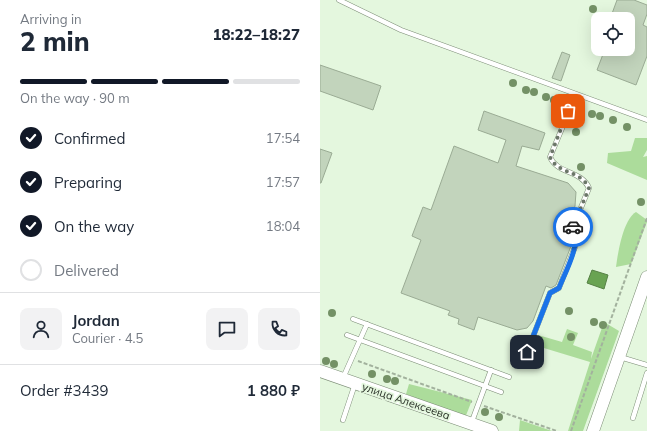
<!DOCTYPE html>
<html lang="en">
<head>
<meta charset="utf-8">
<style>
  body { margin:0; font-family:Mulish,sans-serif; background:#f2f2f3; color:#1f2937; height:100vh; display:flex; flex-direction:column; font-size:15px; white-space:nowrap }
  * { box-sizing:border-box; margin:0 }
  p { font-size:13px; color:#747a83 }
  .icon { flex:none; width:22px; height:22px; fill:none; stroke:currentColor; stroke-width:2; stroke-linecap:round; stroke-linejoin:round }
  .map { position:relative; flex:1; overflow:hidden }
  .sheet { display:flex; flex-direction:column; background:#fff; width:320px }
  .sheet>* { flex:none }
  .controls { position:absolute; left:271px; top:12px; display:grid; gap:8px }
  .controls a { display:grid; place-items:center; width:44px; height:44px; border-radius:8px; background:#fff; box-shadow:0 4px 16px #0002; font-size:20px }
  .pin { position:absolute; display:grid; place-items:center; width:34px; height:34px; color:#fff; margin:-17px; border-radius:8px; box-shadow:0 2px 6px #0006 }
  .courier { position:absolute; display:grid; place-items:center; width:40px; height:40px; margin:-20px; border:3px solid #1a73e8; border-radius:50%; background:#fff; color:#222; box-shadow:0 1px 5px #0007 }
  .summary em { font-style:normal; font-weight:800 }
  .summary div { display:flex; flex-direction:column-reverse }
  .summary { display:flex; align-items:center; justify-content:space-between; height:68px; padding:0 20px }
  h1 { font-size:26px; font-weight:800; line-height:30px }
  .bar { display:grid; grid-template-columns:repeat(4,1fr); gap:6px 4px; align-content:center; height:48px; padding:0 20px }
  .bar i { height:5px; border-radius:3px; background:#e0e1e3 }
  .bar .on { background:#111827 }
  .bar p { grid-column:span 4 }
  .line { display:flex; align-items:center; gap:10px; padding:0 20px; border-top:1px solid #e0e1e3 }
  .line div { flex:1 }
  .round { display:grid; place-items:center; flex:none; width:42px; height:42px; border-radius:8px; background:#f2f2f3 }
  ol { padding:0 20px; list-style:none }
  li { display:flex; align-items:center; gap:12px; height:44px }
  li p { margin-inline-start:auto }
  li .icon { padding:4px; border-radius:50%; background:#111827; color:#fff; stroke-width:4 }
  li:last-child { color:#747a83 }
  li i { width:22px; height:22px; border:2px solid #e0e1e3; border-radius:50% }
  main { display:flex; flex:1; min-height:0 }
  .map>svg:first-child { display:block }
  .green { fill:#acdc9b }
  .water { fill:#69a352; stroke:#568145 }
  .building { fill:#c2d4bc; stroke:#9aab94 }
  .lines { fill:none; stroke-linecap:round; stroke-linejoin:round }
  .service-casing { stroke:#7c8d76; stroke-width:5.5 }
  .tertiary-casing { stroke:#7c8d76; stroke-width:13 }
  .path { stroke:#a2b19d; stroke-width:2; stroke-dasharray:4 2; stroke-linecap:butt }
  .service { stroke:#fff; stroke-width:4.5 }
  .tertiary { stroke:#fff; stroke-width:12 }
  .tree { fill:#749166 }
  .done { stroke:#6b7668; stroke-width:4; stroke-dasharray:0 7.2 }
  .route { stroke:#1a73e8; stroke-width:5 }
  .labels { text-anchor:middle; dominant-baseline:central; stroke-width:3.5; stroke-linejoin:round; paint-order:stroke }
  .street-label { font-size:11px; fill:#2a3128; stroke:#e4f7de }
</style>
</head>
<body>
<main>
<section class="sheet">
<div class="summary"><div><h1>2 min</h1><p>Arriving in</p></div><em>18:22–18:27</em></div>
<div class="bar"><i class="on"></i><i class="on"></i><i class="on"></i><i></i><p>On the way · 90 m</p></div>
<ol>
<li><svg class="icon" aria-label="check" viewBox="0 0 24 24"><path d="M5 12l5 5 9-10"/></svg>Confirmed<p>17:54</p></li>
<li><svg class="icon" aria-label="check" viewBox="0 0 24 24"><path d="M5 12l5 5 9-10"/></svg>Preparing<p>17:57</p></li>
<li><svg class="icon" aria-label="check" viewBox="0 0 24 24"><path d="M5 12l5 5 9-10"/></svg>On the way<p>18:04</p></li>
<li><i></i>Delivered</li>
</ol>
<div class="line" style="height:72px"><a class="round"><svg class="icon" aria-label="person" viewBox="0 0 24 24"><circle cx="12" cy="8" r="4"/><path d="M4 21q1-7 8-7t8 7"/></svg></a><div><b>Jordan</b><p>Courier · 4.5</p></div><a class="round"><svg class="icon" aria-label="chat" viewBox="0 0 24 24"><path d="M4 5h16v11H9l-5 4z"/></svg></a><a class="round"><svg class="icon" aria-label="phone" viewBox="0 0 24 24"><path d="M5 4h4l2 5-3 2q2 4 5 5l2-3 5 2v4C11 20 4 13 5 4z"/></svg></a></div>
<div class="line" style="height:52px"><div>Order #3439</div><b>1 880 ₽</b></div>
</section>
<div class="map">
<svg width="327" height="431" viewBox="0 0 327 431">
  <rect width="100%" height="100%" fill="#e4f7de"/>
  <!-- green -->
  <g class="green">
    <path d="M315,138H327V150L323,157L327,156V180L287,163L288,153L311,151Z"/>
    <path d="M316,212L327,220V222L311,264L296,267C298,252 303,220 316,212Z"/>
    <path d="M284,322L299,331L263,431H248L270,362L214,345L218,335L242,342L247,329L258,333L253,345L272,352L271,359Z"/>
    <path d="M89,384L152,400L145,418L86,394Z"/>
    <path d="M200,420L232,431H199Z"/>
  </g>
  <!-- water -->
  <path class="water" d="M272,270L288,275L284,289L267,283Z"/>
  <!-- building -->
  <g class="building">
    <path d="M297,0H314L327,5V14L323,25L327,27V56L316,85L277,70L285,49H308V19H290Z"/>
    <path d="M242,52L250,55L241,81L232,78Z"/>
    <path d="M0,65L61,86L53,110L0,91Z"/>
    <path d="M164,111L225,133L219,150L202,146L196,166L248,183L256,192L255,206L244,237L249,239L251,246L236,285L231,288L226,286L213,321L207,328L197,330L158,317L154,330L138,324L139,319L128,315L130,311L81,293L101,240L92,236L103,207L111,210L134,146L178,163L186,140L158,130Z"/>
    <path d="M0,149L12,153L1,183H0Z"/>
  </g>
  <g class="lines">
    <defs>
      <g id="service">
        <path d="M19,0L81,30L327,120"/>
        <path d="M33,319L189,377"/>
        <path d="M27,335L181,392"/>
        <path d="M207,352L230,293L239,288L255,247L251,232L269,188C261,170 237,174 230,157L256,95"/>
        <path d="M300,357L327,365"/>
        <path d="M23,378L47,324"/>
        <path d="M313,418L327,373"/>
        <path d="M23,420L35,384"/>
        <path d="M151,424L171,370"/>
      </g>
      <g id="tertiary">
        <path d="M0,371L172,431"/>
        <path d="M273,431L327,277"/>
      </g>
    </defs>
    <!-- service casing -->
    <use href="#service" class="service-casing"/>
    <!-- tertiary casing -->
    <use href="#tertiary" class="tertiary-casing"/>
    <!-- path -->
    <g class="path">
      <path d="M38,361L152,402"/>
      <path d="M164,406L237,431"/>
      <path d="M251,431L327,218"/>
    </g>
    <!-- service -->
    <use href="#service" class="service"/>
    <!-- tertiary -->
    <use href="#tertiary" class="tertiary"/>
  </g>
  <!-- trees -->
  <g class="tree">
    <circle cx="273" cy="9" r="4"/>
    <circle cx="193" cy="83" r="4"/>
    <circle cx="206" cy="90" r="4"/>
    <circle cx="214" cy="92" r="4"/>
    <circle cx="226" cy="97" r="4"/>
    <circle cx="234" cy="100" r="4"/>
    <circle cx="272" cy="114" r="4"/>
    <circle cx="280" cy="116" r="4"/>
    <circle cx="293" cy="120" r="4"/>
    <circle cx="307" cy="127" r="4"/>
    <circle cx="256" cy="132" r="4"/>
    <circle cx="261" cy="167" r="4"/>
    <circle cx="321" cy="202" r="4"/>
    <circle cx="249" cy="311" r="4"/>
    <circle cx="12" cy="313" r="4"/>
    <circle cx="274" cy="322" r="4"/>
    <circle cx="283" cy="325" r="4"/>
    <circle cx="251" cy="337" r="4"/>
    <circle cx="6" cy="361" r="4"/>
    <circle cx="14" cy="364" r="4"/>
    <circle cx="52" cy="374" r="4"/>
    <circle cx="67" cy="379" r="4"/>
    <circle cx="75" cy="381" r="4"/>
    <circle cx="165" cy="412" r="4"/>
    <circle cx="179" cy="417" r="4"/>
  </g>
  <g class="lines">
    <!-- done -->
    <path class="done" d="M248,111L230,157C237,174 261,170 269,188L253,227"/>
    <!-- route -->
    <path class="route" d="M207,352L230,293L239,288C244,275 253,259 255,245C256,238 250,235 253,227"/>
  </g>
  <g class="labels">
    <!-- street labels -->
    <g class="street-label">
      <text transform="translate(86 401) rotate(19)">улица Алексеева</text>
    </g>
  </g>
</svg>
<div class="controls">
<a><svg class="icon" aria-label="locate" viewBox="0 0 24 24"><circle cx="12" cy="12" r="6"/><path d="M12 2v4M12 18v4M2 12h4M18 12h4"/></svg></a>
</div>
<div class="pin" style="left:248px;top:111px;background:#ea580c"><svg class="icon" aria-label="bag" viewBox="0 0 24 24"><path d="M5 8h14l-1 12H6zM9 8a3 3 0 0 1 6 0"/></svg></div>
<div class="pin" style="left:207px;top:352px;background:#1f2937"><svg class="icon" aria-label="home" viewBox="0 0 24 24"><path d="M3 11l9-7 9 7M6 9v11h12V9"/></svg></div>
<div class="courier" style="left:253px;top:227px"><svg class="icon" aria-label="car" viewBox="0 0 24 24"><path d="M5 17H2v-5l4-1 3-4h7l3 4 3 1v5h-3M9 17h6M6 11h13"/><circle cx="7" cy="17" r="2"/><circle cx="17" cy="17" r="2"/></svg></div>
</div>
</main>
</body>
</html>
